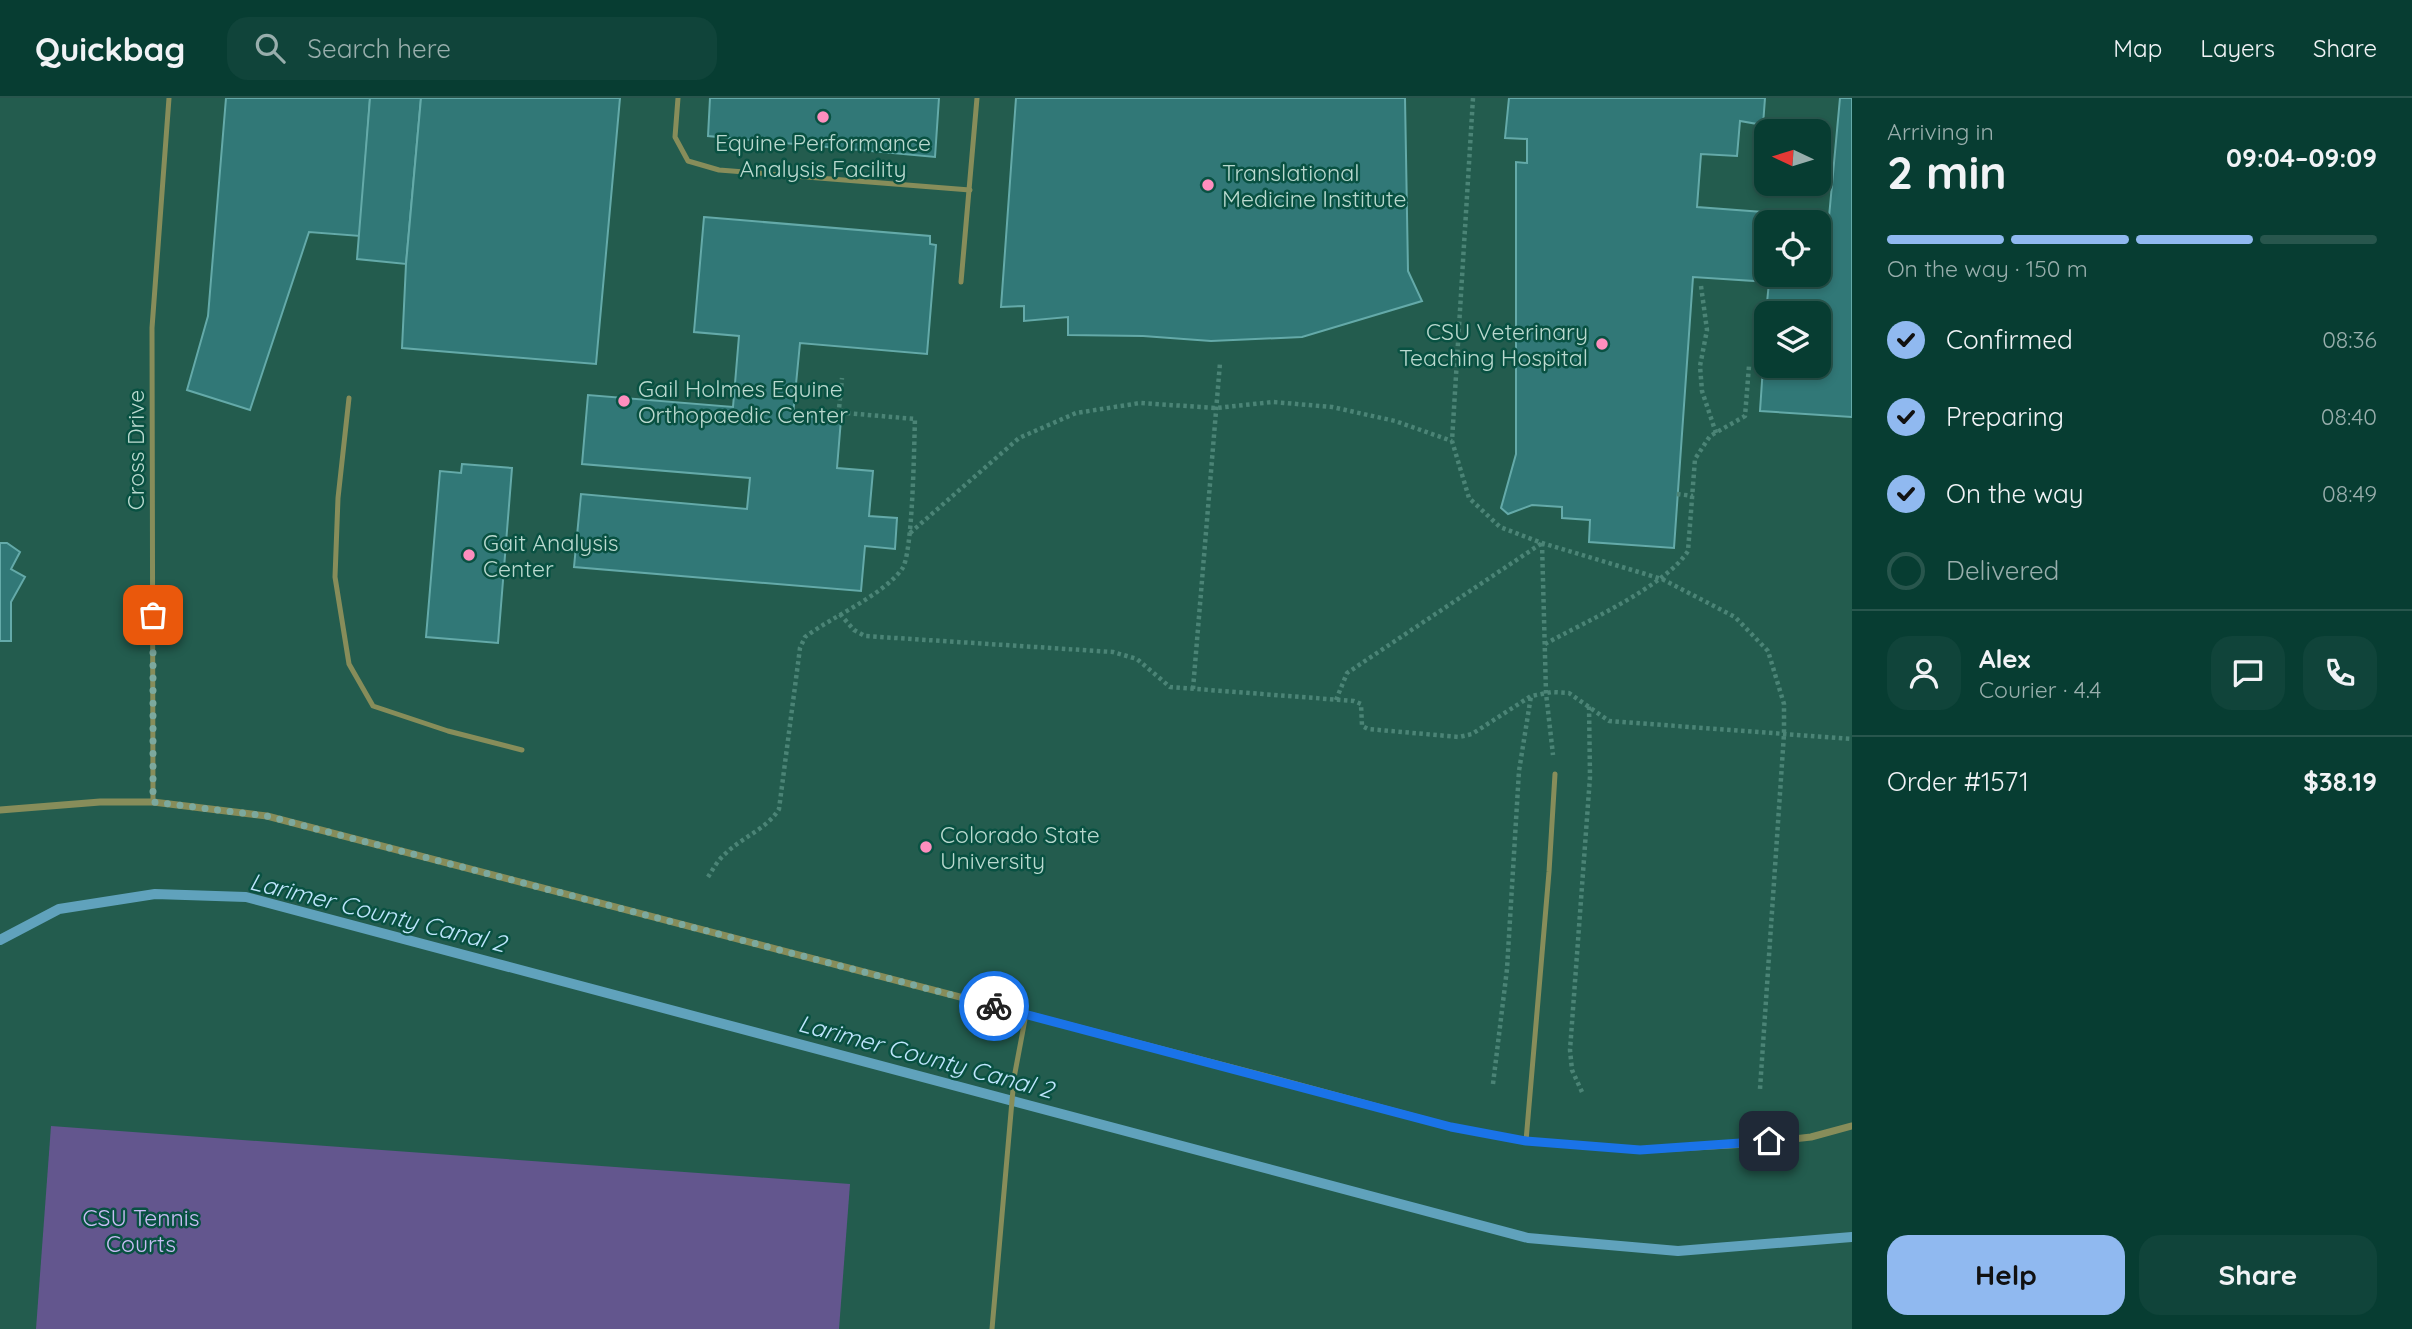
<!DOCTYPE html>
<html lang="en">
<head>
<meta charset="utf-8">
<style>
  body { margin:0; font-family:Quicksand,sans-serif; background:#10443a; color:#f1f3f6; height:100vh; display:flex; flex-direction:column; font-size:26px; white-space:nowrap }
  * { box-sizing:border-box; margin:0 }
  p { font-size:23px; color:#98aeac }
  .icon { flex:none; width:38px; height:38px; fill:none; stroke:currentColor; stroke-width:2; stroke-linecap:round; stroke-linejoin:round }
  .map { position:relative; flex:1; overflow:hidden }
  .panel { display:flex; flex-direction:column; background:#073d32; width:560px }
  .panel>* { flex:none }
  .needle { width:46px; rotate:274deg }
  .fabs { position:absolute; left:1754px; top:21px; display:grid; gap:14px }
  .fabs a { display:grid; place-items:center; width:77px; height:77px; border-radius:14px; background:#073d32; box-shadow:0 4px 10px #0003,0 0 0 2px #28564d; font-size:35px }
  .pin { position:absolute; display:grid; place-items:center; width:60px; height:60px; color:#fff; margin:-30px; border-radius:14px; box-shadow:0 4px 10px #0006 }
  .courier { position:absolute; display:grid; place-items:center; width:70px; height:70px; margin:-35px; border:5px solid #1a73e8; border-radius:50%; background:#fff; color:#222; box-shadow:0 2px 9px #0007 }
  .overview em { font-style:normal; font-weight:700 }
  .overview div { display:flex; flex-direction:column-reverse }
  .overview { display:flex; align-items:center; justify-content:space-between; height:119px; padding:0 35px }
  h1 { font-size:46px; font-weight:700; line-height:52px }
  .bar { display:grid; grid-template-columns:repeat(4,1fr); gap:10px 7px; align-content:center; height:84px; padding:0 35px }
  .bar i { height:9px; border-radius:5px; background:#28564d }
  .bar .selected { background:#90b9f0 }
  .bar p { grid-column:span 4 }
  .line { display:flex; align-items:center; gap:18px; padding:0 35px; border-top:2px solid #28564d }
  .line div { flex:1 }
  .round { display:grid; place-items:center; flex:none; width:74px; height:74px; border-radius:21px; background:#10443a }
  ol { padding:0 35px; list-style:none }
  li { display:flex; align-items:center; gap:21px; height:77px }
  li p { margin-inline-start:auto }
  li .icon { padding:7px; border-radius:50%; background:#90b9f0; color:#111; stroke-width:4 }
  li:last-child { color:#98aeac }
  li i { width:38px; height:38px; border:4px solid #28564d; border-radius:50% }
  .primary-button { display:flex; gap:14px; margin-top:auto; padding:14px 35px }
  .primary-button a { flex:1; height:80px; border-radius:21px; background:#90b9f0; color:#111; font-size:28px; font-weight:700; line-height:80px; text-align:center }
  .primary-button a+a { background:#10443a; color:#f1f3f6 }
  header { display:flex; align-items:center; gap:42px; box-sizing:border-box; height:98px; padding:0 35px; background:#073d32; border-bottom:2px solid #28564d }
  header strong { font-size:33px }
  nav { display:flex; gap:38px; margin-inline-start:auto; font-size:24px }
  .search { width:490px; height:63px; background:#10443a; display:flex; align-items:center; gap:18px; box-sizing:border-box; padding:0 24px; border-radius:21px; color:#98aeac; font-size:26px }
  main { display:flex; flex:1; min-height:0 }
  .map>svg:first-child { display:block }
  .built { fill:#235c4e; fill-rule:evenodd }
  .green { fill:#63568e }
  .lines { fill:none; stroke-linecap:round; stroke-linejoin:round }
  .stream { stroke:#60a2bc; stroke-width:10 }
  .building { fill:#317877; stroke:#64aaa9; stroke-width:2; fill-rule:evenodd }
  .path { stroke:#4b8476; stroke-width:4.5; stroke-dasharray:3.5 3.5; stroke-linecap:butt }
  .service { stroke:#878d5a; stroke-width:5 }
  .minor { stroke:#878d5a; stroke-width:7 }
  .done { stroke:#7ca99e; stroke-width:7; stroke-dasharray:0 12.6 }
  .route { stroke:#1a73e8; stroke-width:9 }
  .poi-dot { fill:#fe8ebe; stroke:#095142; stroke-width:2.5 }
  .labels { text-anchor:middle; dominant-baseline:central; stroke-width:5; stroke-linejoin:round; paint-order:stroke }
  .poi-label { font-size:23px; fill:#bad9cf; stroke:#095142; text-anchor:start }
  .street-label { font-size:23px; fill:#bad9cf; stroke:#095142 }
  .park-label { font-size:23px; fill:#c9bdf5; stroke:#095142 }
  .water-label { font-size:24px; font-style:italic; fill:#bfe6fd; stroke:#095142 }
</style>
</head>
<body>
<header>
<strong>Quickbag</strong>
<div class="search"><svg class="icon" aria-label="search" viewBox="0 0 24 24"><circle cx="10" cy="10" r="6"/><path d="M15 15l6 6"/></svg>Search here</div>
<nav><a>Map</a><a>Layers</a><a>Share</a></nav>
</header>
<main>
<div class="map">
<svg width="1852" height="1231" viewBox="0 0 1852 1231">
  <rect width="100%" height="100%" fill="#095142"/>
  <!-- built -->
  <path class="built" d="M0,0H1852V1231H0ZM1766,33H1818V86H1766ZM1766,124H1818V177H1766ZM1766,215H1818V268H1766Z"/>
  <!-- green -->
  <path class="green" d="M51,1028L850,1086L839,1231H36Z"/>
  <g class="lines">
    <!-- stream -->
    <path class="stream" d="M0,842L59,811L155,796L246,799L1528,1140L1678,1153L1852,1139"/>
  </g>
  <!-- building -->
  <g class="building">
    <path d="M226,0H370L360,138L309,134L250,312L187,292L208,218Z"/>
    <path d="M370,0H421L406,166L357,161Z"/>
    <path d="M421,0H620L596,266L402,250L406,166Z"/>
    <path d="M710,0H939L935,59L708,38Z"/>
    <path d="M1016,0H1405L1408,173L1422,203L1302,239L1211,243L1143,238L1068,237V219L1024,223V208L1001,209Z"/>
    <path d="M1509,0H1765L1763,27L1740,23L1737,58L1701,56L1697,109L1829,119L1840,0H1852V319L1760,313L1766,224V268H1818V215H1766L1769,184L1693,179L1674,450L1589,444L1590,422L1562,420V409L1532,407L1508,416L1501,410L1516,356V64L1527,65V41L1505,40ZM1766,124H1818V177H1766Z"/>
    <path d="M704,119L930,138V146L936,147L927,256L800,245L793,317L841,321L837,370L873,373L869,418L897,420L895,451L865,448L861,493L574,469L581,396L747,411L750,380L582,366L588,297L733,309L739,238L694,234Z"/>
    <path d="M462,366L512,370L498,545L426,539L440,373L461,375Z"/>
    <path d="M0,445H7L20,454L11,471L25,479L11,504V543H0Z"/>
  </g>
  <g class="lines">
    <!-- path -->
    <g class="path">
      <path d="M1473,0L1452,343L1469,400L1500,429L1542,445L1662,481L1735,519L1768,553L1784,606V636L1760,991"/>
      <path d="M1701,188L1707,232L1700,268L1702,293L1716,335"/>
      <path d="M1677,396L1693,398"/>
      <path d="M910,435L1019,340L1076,315L1140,305L1216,310L1273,304L1332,309L1395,323L1452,343"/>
      <path d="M1542,445L1546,595L1553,657"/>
      <path d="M840,516L854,532L865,538L1113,554L1137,561L1170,589L1354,603L1361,606L1362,628L1368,631L1459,639L1472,636L1531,598L1552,594L1569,595L1609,623L1852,641"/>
      <path d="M1545,546C1583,525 1666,488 1688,453L1695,361L1710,338L1745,318L1749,268"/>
      <path d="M1193,591L1220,265"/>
      <path d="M1336,602L1347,575L1542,445"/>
      <path d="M708,779C713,771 718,762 725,756C742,739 767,731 779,711L800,550L805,539C833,518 882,498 902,471C913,457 914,346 915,321L846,315L839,311L842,280"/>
      <path d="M1493,986L1507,871L1519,673L1531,598"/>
      <path d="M1582,994L1572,972L1570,952L1590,679L1589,607"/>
    </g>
    <!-- service -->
    <g class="service">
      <path d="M678,0L675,39L688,63L719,72L970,92"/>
      <path d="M961,184L977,0"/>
      <path d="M349,300L338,400L335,479L349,566L373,608L448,633L522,652"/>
      <path d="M153,704L152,230L169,0"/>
      <path d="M1526,1043L1549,774L1555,676"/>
      <path d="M992,1231L1014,980L1026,916"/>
    </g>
    <!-- minor -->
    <path class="minor" d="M0,712L100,704H153L267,718L1274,981L1451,1029L1526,1043L1640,1052L1748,1046L1811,1039L1852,1028"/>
  </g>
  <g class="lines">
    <!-- done -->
    <path class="done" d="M153,517V704L267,718L994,908"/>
    <!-- route -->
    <path class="route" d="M994,908L1451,1029L1526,1043L1640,1052L1769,1043"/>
  </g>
  <!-- markers -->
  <g class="poi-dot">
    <circle cx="823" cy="19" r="7"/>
    <circle cx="1208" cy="87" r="7"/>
    <circle cx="1602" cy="246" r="7"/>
    <circle cx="624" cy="303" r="7"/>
    <circle cx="469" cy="457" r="7"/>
    <circle cx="926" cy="749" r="7"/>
  </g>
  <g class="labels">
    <!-- poi labels -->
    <g class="poi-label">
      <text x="823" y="44" text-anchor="middle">Equine Performance<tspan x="823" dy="26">Analysis Facility</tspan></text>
      <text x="1222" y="74">Translational<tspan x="1222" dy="26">Medicine Institute</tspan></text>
      <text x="1588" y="233" text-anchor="end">CSU Veterinary<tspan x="1588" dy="26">Teaching Hospital</tspan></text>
      <text x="638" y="290">Gail Holmes Equine<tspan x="638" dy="26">Orthopaedic Center</tspan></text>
      <text x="483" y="444">Gait Analysis<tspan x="483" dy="26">Center</tspan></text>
      <text x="940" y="736">Colorado State<tspan x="940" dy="26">University</tspan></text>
    </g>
    <!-- street labels -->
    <g class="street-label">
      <text transform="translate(135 352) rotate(-90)">Cross Drive</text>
    </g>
    <!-- park labels -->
    <g class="park-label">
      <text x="141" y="1119">CSU Tennis<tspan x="141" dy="26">Courts</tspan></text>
    </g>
    <!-- water labels -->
    <g class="water-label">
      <text transform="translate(378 814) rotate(14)">Larimer County Canal 2</text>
      <text transform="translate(926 958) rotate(15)">Larimer County Canal 2</text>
    </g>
  </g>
</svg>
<div class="fabs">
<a><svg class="needle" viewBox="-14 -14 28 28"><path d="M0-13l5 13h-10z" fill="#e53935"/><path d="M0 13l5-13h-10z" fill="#98aeac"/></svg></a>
<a><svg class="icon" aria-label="locate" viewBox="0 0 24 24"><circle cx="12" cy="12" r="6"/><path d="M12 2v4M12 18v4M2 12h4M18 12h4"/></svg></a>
<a><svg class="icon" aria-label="layers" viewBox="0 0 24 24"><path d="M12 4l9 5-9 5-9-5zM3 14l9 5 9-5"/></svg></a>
</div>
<div class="pin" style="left:153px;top:517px;background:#ea580c"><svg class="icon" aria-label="bag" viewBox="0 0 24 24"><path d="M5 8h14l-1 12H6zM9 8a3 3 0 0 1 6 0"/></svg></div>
<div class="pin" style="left:1769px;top:1043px;background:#1f2937"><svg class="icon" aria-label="home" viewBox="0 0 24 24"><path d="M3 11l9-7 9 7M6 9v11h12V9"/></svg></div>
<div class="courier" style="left:994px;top:908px"><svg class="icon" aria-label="bike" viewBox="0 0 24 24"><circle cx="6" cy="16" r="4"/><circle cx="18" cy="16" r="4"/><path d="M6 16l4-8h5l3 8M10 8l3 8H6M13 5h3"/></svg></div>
</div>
<section class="panel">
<div class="overview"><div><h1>2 min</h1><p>Arriving in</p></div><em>09:04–09:09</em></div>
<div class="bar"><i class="selected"></i><i class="selected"></i><i class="selected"></i><i></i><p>On the way · 150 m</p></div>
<ol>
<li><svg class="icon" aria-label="check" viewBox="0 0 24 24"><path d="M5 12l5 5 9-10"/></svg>Confirmed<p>08:36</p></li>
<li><svg class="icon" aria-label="check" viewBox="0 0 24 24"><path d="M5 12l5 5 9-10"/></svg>Preparing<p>08:40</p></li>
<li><svg class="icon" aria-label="check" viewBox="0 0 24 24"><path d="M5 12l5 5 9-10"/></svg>On the way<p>08:49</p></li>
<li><i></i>Delivered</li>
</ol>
<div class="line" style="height:126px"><a class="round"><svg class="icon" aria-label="person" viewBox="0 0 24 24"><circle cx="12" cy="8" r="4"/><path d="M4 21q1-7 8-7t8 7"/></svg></a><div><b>Alex</b><p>Courier · 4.4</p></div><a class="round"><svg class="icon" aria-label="chat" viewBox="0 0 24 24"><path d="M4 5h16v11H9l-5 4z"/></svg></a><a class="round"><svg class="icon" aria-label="phone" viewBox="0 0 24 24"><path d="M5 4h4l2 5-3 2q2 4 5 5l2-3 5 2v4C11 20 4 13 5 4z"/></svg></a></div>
<div class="line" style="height:91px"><div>Order #1571</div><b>$38.19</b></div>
<div class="primary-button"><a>Help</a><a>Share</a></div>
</section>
</main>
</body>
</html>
